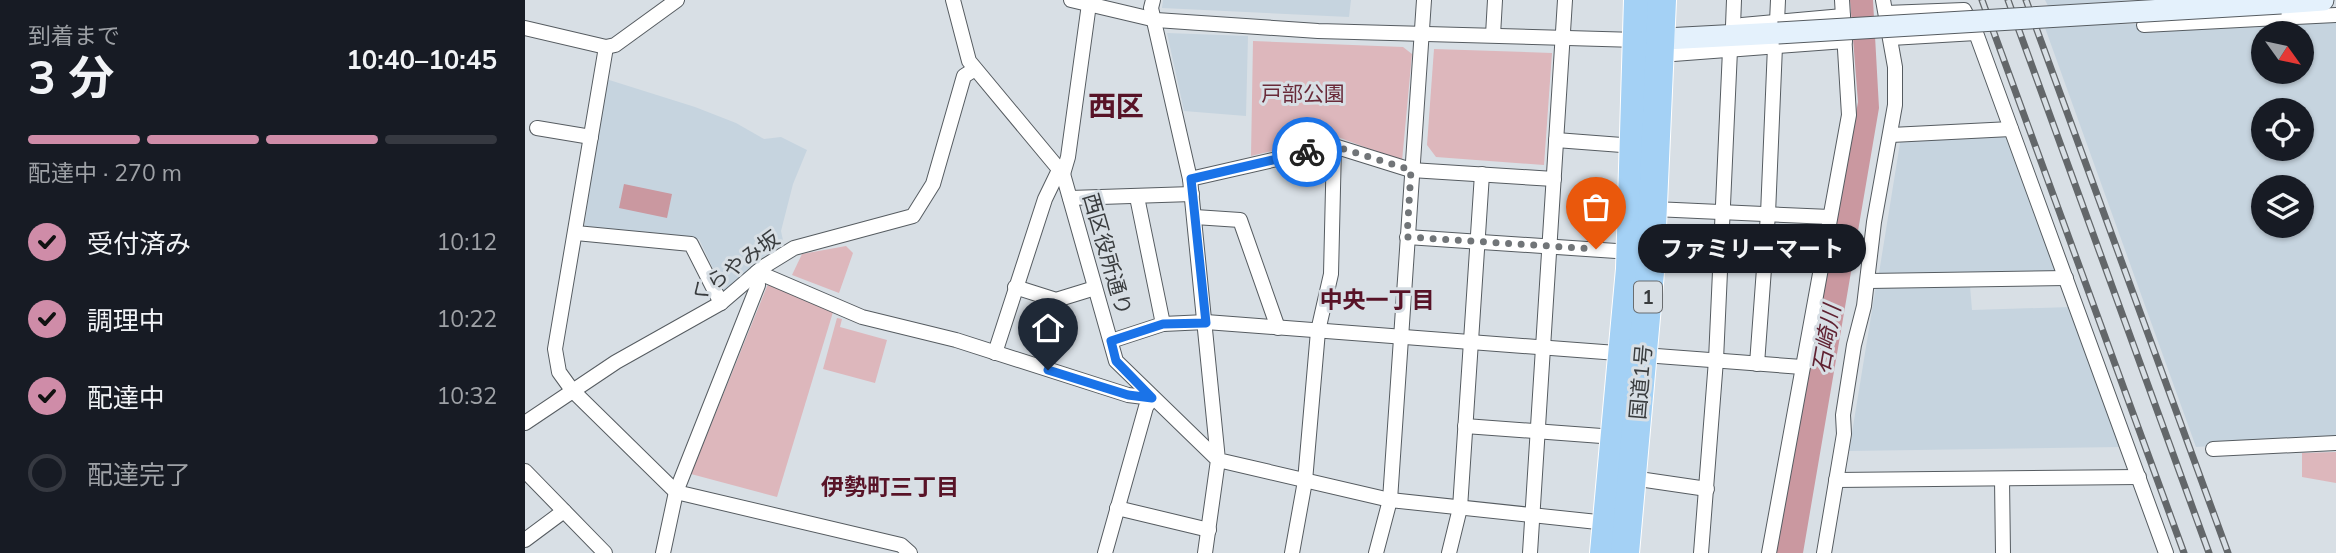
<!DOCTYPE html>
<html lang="ja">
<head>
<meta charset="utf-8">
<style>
  body { margin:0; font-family:Mulish,"Noto Sans JP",sans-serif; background:#242831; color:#f1f3f6; height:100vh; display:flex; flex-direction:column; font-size:26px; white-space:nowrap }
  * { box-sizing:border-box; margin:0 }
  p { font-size:23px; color:#9ea1a6 }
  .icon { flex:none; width:38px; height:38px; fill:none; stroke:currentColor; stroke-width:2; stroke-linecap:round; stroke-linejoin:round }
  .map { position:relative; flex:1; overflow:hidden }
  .side { display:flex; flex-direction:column; background:#171b24; width:525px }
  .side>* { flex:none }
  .needle { width:46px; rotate:123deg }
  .fabs { position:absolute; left:1726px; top:21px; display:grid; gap:14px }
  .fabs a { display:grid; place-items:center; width:63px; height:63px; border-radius:50%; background:#171b24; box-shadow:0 2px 5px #0004; font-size:35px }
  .pin { position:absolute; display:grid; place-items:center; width:60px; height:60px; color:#fff; margin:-72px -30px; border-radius:50% 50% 50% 0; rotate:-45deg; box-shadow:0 0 7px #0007 }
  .pin .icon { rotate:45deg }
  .courier { position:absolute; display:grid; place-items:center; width:70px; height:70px; margin:-35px; border:5px solid #1a73e8; border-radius:50%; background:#fff; color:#222; box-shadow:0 2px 9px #0007 }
  .bubble { position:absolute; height:49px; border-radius:24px; background:#171b24; box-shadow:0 2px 5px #0004; font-size:23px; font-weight:700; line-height:49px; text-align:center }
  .headline em { font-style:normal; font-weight:700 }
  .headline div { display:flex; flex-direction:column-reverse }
  .headline { display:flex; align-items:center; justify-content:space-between; height:119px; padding:0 28px }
  h1 { font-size:46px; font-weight:700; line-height:52px }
  .bar { display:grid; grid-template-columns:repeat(4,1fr); gap:10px 7px; align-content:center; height:84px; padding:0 28px }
  .bar i { height:9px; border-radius:5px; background:#363941 }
  .bar .current { background:#cf8ca8 }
  .bar p { grid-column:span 4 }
  ol { padding:0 28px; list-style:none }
  li { display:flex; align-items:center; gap:21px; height:77px }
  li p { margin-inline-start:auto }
  li .icon { padding:7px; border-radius:50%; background:#cf8ca8; color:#111; stroke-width:4 }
  li:last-child { color:#9ea1a6 }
  li i { width:38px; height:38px; border:4px solid #363941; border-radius:50% }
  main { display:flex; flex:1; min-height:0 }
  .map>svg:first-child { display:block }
  .built { fill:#c6d4df; fill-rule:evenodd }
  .green { fill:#ddb7bc }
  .water { fill:#ca98a0 }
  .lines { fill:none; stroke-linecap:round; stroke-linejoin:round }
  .street-casing { stroke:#565c61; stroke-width:16 }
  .secondary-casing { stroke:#565c61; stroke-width:23 }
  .highway-casing { stroke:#fff; stroke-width:30 }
  .street { stroke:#fff; stroke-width:14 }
  .secondary { stroke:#e4f1fc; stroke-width:21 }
  .highway { stroke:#a4d1f5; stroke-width:28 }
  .rail-casing { stroke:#63676a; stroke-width:7 }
  .rail { stroke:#d8dfe5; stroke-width:4.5; stroke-dasharray:13; stroke-linecap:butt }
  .secondary-bridge-casing { stroke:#565c61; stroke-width:23; stroke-linecap:butt }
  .secondary-bridge { stroke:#e4f1fc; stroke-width:21 }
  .done { stroke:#717578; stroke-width:7; stroke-dasharray:0 12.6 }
  .route { stroke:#1a73e8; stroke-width:9 }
  .labels { text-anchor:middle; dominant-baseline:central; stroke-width:6; stroke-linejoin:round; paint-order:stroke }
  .shield { fill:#d8dfe5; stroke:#696d70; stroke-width:2 }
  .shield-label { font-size:19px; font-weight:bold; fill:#393c3e }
  .park-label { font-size:21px; fill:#692a39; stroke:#d8dfe5 }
  .street-label { font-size:21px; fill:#393c3e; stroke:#d8dfe5 }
  .neighbourhood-label { font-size:23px; font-weight:bold; fill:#581327; stroke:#d8dfe5 }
  .water-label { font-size:23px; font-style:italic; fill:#602232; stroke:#d8dfe5 }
  .district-label { font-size:28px; font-weight:bold; fill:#581327; stroke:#d8dfe5 }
</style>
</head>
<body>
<main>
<section class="side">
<div class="headline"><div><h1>3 分</h1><p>到着まで</p></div><em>10:40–10:45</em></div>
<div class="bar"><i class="current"></i><i class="current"></i><i class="current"></i><i></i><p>配達中 · 270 m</p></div>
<ol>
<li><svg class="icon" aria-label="check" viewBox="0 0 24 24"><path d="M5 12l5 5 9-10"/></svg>受付済み<p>10:12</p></li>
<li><svg class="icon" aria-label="check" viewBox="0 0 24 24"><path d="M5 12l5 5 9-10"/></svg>調理中<p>10:22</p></li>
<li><svg class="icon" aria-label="check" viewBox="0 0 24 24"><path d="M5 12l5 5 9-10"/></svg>配達中<p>10:32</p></li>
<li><i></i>配達完了</li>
</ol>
</section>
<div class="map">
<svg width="1811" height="553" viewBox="0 0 1811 553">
  <rect width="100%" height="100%" fill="#d8dfe5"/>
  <!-- built -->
  <g class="built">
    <path d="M638,0H826L824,17L637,8Z"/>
    <path d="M1520,0H1610L1523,6Z"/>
    <path d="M1811,22V438L1671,447L1519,25ZM1738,33H1776V72H1738ZM1738,110H1776V149H1738ZM1738,187H1776V226H1738Z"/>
    <path d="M642,33L723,36L721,116L659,111Z"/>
    <path d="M81,79L170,107L211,123L239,139L256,137L282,150L268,184L256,231L259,245L239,256L199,292L174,239L59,228Z"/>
    <path d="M1483,132L1536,272L1354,273L1376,137Z"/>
    <path d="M1351,286H1445L1447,310L1546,307L1596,447L1324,451Z"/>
  </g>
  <!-- green -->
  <g class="green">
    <path d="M728,41L878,47L887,54L877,161L810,136L726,156Z"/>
    <path d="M909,49L1027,53L1019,165L911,157L902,145Z"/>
    <path d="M321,246L328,253L314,293L267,275L277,254Z"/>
    <path d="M243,284L308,312L252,497L166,474Z"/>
    <path d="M312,318L317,319L315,327L362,340L350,383L298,369Z"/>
    <path d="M1811,452V483L1777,477V453Z"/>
  </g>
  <!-- water -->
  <g class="water">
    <path d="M1325,0H1348L1354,108L1278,553H1251L1333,102Z"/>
    <path d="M99,184L147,194L142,218L94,208Z"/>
  </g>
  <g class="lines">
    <defs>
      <g id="street">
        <path d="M428,0L444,61L538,174L591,361L693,460L680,553"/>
        <path d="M546,0L631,20L793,31L1112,40"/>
        <path d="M628,0L626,8L665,179L693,460L865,500L1082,523"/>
        <path d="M1361,13L1439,10L1451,33L1641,553"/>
        <path d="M1252,22L1253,0"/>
        <path d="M1217,25L1318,16"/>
        <path d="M1619,25L1811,15"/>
        <path d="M1208,26L1209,0"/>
        <path d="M0,28L81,47L90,45L152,0"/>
        <path d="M968,35L970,0"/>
        <path d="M1366,38L1451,33"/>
        <path d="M81,47L30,349L34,372L47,390L151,492L376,545L385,553"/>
        <path d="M1135,55L1320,41"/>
        <path d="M12,128L66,137"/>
        <path d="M1366,135L1486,129"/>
        <path d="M1031,140L1110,146"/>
        <path d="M538,174L543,157L564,4"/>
        <path d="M665,179L809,146L886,170L1029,179"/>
        <path d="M612,197L638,324"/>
        <path d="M545,198L667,194"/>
        <path d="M1129,209L1305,217"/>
        <path d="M670,217L715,220L753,328"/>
        <path d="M51,233L166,244L196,303"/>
        <path d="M882,237L1106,252"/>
        <path d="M1343,281L1541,278"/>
        <path d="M490,287L531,300L570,288"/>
        <path d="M586,341L638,324L681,322L1277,367"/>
        <path d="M470,353L520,199L534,170"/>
        <path d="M1232,364L1243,214L1250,46"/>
        <path d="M0,423L91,362L196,303L238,267L269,248L388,216L408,184L439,76L450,69"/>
        <path d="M940,426L1090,437"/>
        <path d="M1688,449L1811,443"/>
        <path d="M0,471L80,553"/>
        <path d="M1107,478L1182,489"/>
        <path d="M1477,479L1478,553"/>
        <path d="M1311,480L1614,477"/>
        <path d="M592,508L684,530"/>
        <path d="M0,540L39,511"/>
        <path d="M138,553L151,492L233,285L232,272L337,317L431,340L603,395L627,398L621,407L580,553"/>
        <path d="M767,553L780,481L793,331L806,274L809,146"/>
        <path d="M851,553L865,500L899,0"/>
        <path d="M924,553L935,508L957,174"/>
        <path d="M1005,553L1040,0"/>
        <path d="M1176,553L1191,360L1205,50"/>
        <path d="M1244,553L1324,115L1317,0"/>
        <path d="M1299,553L1319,434L1318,415L1329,345L1339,306L1349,222L1370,105V67L1358,0"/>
      </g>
      <g id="secondary">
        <path d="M1756,3L1798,0"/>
        <path d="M1121,40L1253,33"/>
      </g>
      <g id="highway">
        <path d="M1079,553L1105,269L1113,0"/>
        <path d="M1100,553L1125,272L1137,0"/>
      </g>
    </defs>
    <!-- street casing -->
    <use href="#street" class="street-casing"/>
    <!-- secondary casing -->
    <use href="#secondary" class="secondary-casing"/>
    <!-- highway casing -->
    <use href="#highway" class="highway-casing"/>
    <!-- street -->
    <use href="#street" class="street"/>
    <!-- secondary -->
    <use href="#secondary" class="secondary"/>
    <!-- highway -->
    <use href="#highway" class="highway"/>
    <defs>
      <g id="rail">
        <path d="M1457,0L1659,553"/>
        <path d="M1483,0L1684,553"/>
        <path d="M1501,0L1703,553"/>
      </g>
    </defs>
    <!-- rail casing -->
    <use href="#rail" class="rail-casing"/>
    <!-- rail -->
    <use href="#rail" class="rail"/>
    <defs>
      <path id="secondary-bridge" d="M1253,33L1756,3"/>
    </defs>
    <!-- secondary-bridge casing -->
    <use href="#secondary-bridge" class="secondary-bridge-casing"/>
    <!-- secondary-bridge -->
    <use href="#secondary-bridge" class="secondary-bridge"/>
  </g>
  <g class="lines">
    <!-- done -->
    <path class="done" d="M782,152L809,146L886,170L882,237L1071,249"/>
    <!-- route -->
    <path class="route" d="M523,370L603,395L627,398L591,361L586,341L638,324L681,323L666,179L782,152"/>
  </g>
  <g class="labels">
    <!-- shield labels -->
    <rect class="shield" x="1109" y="281.5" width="28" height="31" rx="5"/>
    <g class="shield-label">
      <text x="1123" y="297">1</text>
    </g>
    <!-- park labels -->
    <g class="park-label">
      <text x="778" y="93">戸部公園</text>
    </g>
    <!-- street labels -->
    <g class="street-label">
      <text transform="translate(583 254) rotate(74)">西区役所通り</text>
      <text transform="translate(209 266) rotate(-36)">くらやみ坂</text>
      <text transform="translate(1115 382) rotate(-85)">国道1号</text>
    </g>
    <!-- neighbourhood labels -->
    <g class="neighbourhood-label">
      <text x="852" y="299">中央一丁目</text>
      <text x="365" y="486">伊勢町三丁目</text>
    </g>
    <!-- water labels -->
    <g class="water-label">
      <text transform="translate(1301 339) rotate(-80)">石崎川</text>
    </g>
    <!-- district labels -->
    <g class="district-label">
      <text x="591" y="105">西区</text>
    </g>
  </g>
</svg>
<div class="fabs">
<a><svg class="needle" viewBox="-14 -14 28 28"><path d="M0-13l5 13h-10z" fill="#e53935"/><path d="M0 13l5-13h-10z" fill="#9ea1a6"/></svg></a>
<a><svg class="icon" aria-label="locate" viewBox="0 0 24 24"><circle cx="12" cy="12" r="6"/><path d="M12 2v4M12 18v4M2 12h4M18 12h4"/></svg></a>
<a><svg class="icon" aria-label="layers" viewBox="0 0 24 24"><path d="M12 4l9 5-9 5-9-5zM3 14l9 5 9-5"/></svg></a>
</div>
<div class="pin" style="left:1071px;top:249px;background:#ea580c"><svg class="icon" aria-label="bag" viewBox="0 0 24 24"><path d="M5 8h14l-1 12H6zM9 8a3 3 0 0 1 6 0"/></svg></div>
<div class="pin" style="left:523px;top:370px;background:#1f2937"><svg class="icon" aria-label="home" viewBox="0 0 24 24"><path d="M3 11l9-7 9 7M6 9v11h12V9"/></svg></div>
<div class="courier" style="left:782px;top:152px"><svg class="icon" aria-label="bike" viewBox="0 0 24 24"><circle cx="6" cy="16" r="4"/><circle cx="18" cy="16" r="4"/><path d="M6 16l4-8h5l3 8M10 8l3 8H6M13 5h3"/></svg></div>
<div class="bubble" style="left:1113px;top:224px;width:228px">ファミリーマート</div>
</div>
</main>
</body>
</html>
